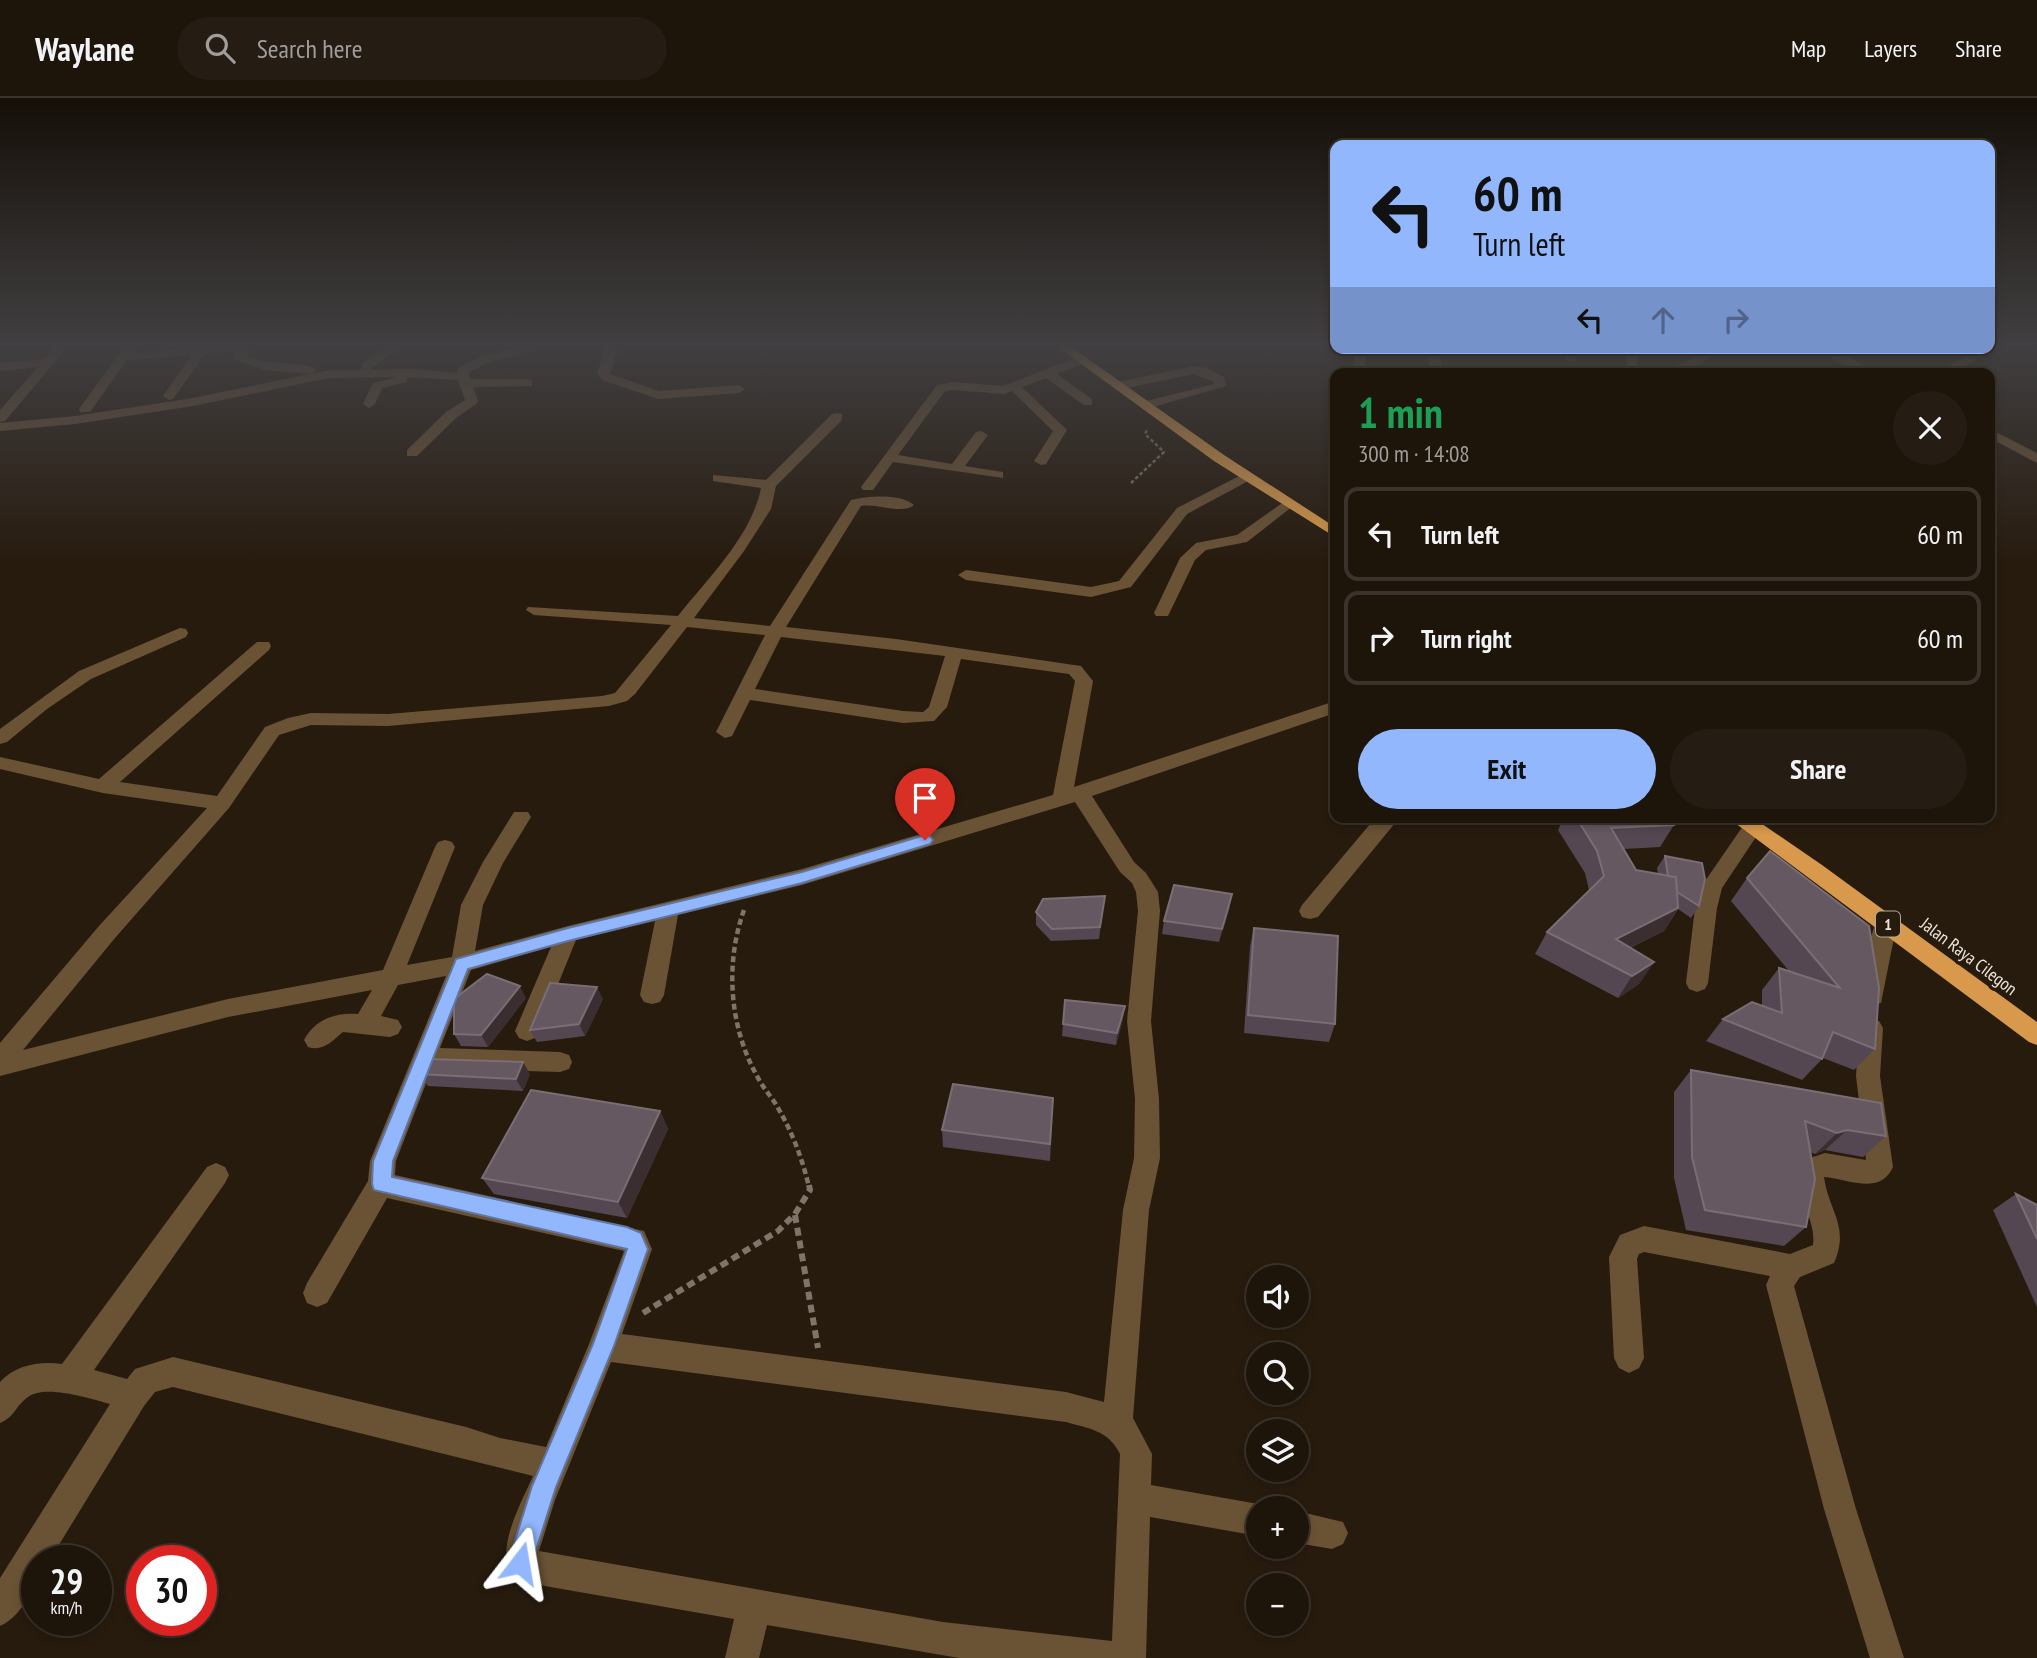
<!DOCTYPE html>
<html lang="en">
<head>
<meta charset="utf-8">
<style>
	:root { --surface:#1d140a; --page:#251d13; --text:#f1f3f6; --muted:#a09e9c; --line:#3b332b; --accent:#93b7fd }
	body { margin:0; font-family:"PT Sans Narrow",sans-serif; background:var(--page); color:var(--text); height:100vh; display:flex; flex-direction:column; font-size:26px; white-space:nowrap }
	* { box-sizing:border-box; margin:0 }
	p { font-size:23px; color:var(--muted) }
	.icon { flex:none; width:38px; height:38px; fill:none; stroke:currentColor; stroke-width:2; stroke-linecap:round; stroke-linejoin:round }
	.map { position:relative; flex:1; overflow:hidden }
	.drawer { position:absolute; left:1330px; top:270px; width:665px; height:455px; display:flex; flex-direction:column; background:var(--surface); border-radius:14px; box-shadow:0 4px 10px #0003,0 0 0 2px var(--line) }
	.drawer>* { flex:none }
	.guide { position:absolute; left:1330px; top:42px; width:665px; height:214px; border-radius:14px; box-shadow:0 4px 10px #0003,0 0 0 2px var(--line); background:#93b7fd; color:#111; overflow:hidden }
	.fabs { position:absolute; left:1246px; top:1167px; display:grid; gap:14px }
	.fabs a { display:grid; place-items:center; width:63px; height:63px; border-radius:50%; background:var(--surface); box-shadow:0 4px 10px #0003,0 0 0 2px var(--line); font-size:35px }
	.speed { position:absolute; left:21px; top:1447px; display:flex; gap:14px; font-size:35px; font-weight:700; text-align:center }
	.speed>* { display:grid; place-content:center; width:91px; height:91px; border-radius:50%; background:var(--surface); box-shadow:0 4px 10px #0003,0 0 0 2px var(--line); line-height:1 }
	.speed small { font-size:18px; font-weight:400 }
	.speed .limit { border:10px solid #d22; background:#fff; color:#111 }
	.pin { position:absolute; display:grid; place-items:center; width:60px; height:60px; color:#fff; margin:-72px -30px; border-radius:50% 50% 50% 0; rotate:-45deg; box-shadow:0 0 7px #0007 }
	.pin .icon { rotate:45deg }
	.me { position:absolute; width:77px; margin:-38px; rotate:14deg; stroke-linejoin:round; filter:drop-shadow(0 0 5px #0008) }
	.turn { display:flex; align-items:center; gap:24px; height:147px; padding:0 28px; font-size:32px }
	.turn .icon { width:91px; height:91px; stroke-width:2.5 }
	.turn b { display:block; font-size:49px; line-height:60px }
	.lanes { display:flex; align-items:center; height:66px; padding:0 28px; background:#0003; justify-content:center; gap:35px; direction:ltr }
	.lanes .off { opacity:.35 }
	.round { display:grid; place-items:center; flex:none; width:74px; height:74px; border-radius:37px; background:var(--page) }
	.summary { display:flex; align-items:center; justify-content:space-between; height:119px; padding:0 28px }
	h1 { font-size:42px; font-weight:700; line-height:52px; color:#1e9e55 }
	.primary-button { display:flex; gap:14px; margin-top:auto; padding:14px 28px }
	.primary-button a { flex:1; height:80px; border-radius:42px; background:var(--accent); color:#111; font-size:28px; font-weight:700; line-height:80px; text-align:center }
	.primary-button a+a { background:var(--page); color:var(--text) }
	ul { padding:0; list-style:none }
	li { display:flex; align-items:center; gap:21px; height:94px; margin:0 14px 10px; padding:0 14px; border:4px solid var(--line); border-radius:14px }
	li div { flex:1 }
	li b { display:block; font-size:26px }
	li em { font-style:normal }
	header { display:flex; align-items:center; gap:42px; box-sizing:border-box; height:98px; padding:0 35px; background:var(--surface); border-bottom:2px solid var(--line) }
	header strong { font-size:33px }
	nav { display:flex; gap:38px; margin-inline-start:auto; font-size:24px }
	.search { width:490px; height:63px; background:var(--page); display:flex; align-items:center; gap:18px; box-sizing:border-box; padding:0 24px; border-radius:38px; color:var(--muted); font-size:26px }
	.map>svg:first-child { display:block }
</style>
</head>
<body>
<header>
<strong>Waylane</strong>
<div class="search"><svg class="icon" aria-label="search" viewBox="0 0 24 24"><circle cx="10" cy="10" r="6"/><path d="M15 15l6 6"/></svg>Search here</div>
<nav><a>Map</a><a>Layers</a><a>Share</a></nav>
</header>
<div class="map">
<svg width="2037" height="1560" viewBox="0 0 2037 1560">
	<rect width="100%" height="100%" fill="#271b0e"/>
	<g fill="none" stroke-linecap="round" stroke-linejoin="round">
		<path stroke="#7e7469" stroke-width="2.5" stroke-dasharray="3.5 2.5" stroke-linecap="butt" d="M1131,385L1164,354L1145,336L1148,330"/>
		<path stroke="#7e7469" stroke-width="4.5" stroke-dasharray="6 3.5" stroke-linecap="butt" d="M744,812C725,865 729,928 757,978C762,988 769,996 775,1005C791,1031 802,1059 809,1089"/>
		<g stroke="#7e7469" stroke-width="6" stroke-dasharray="8 5" stroke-linecap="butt">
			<path d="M795,1117L818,1250"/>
			<path d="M643,1215L778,1133L795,1116L810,1092L809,1087"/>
		</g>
		<g fill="#6a5235" fill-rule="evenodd">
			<path d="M58,246H70L5,323L0,324V312L38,269L0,273V265L45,261Z"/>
			<path d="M126,246H136L132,255L252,246L246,258C267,268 304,262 317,272L311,276L265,272L235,262L233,259L236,253L205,256L173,301L169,302L163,298L192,257L127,262L90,314H80L79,311Z"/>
			<path d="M393,246H407L370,271H362V265Z"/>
			<path d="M534,246H556L488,265L469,274L470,281H528L532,282V288L473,289L478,303L476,306L456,320L417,358H407V352L446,314L465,302L458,282L408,279L407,284L382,290L375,306L369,310L363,306L373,285L397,279L329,280L193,308L75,326L0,333V325L75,318L193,300L329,272L415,271L457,275L459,269L480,259Z"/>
			<path d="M607,246H619L610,276L659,293L739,287L745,291L739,295L658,301L602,282L597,275Z"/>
			<path d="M1990,246H2003L1952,275H1936L1981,250H1990Z"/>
			<rect x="1354" y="250" width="12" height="25"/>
			<path d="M1428,250H1440L1442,275H1430Z"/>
			<path d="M1565,250H1577L1575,263H1567Z"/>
			<rect x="1626" y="250" width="12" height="25"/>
			<path d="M1705,250H1717C1703,269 1684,275 1661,275L1698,258Z"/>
			<path d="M1807,250H1909L1921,254L1915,258L1839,255L1881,275H1864L1831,260L1829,257L1832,254H1813Z"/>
			<path d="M1081,258L1085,259V265L1057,276L1092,301V307H1084L1046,280L1022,289L1067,332L1046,366L1041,367L1034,363L1053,333L1012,293L1004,296L953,292L945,293L898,357L952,366L976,334L981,333L988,337L965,368L1003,374V380L893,364L873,392H863L861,389L937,287L953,284L1003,288Z"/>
			<path d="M1194,268L1207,270L1224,279L1226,288L1146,311L1140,307L1142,304L1214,286V284L1194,276L1118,292L1112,288L1118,284Z"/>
			<path d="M837,315L842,316V322L776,388L771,411L744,453L694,520L770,528L851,402C868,398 900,395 914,407C902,417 877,405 861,408L786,529L896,541L1081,568L1093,583L1074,689L1335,603V615L1092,698L1134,764L1146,775L1158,794L1160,813L1151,923L1159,1001L1160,1060L1149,1112L1133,1320L1152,1356L1151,1387L1258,1406L1269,1410H1258V1438L1150,1419L1146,1560H959L767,1527L759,1560H725L734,1521L522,1484L510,1479C497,1446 520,1408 533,1378L173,1289L155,1294L144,1308L49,1463H37C37,1487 23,1518 0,1528V1480L110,1306C91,1301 45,1286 28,1299C15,1308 16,1318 0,1325V1284C15,1267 40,1263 62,1266L207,1069L216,1065L225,1069L229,1077L225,1085L94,1272L127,1281L135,1271L173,1259L466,1329L500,1340L546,1349L589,1246L624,1153L387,1100L327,1205L317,1209L307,1205L303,1195L307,1185L368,1083L370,1063L446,878L398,887L381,918L398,922L402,929L398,936L390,939L343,934C332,943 323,954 308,949L304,942C315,921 336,914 358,916L372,892L228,919L0,978V945L99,828L207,710L103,695L0,671V659L99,681L257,544H269L271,548L269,552L120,684L217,698L265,629L288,620L311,615L388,616L602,598L615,595L671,527L534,517L526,512L528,509L678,518C708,480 751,439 761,390L713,383V377L766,382L832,316ZM687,529L765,537L716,634L725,640L732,638L750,602L903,625L934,623L947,609L961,561L1069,576L1075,583L1053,697L802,771L568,828L475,853L483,807L503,765L531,719L528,714H514L483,764L461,807L452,859L407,867L455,749L452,744L445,742L438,744L435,749L383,872L228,901L23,952L115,840L229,710L279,637L311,627L388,628L609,608L627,603L635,596ZM781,539L945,558L929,609L923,614L903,613L755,591ZM1075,704L1120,774L1132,785L1136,794L1138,813L1127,923L1135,1001L1134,1060L1123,1112L1104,1304L1066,1294L622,1236L652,1151L644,1133L395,1077L396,1063L432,970L560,974L569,971L572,964L569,957L560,954L440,950L471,872L551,849L515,933L519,940L527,943L535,940L539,933L576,842L655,823L640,897L644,904L652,906L660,904L664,897L678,817L802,787ZM611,1264L1066,1324C1090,1331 1108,1332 1120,1356L1112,1543L943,1524L539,1453L555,1402Z"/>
			<path d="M1990,331L2037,355V365L1990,340Z"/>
			<path d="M1247,374L1254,378L1252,381L1187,416L1131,489L1091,499L966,482L958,477L966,472L1091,489L1119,483L1177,410Z"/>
			<path d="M1288,401L1293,402L1295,405L1293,408L1247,444L1206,452L1195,462L1168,518H1156L1154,515L1180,460L1196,445L1237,437Z"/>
			<path d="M180,530L186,531L188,535L186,539L91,581L47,611L7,644L0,646V631L79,573Z"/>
			<path d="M1376,719H1400L1318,819L1310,821L1302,819L1299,813L1302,807Z"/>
			<path d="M1752,723L1759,725L1762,730L1722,790L1717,810L1708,885L1705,891L1697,894L1689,891L1686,885L1695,810L1701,789L1745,725Z"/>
			<path d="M1886,817L1894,819L1897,825L1881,905L1873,907L1865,905C1855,886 1870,845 1875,825L1878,819Z"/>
			<path d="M1871,920L1879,923L1883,930L1880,978L1893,1069C1880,1098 1848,1081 1824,1079C1829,1114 1850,1128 1834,1165L1800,1179L1794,1188L1856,1411L1904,1560H1870L1824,1411L1766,1187L1770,1178L1644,1154L1639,1156L1637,1161L1644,1260L1639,1270L1629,1275L1619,1270L1614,1260L1609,1159L1620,1137L1644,1128L1790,1156L1813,1147C1817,1118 1788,1090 1801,1063L1825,1055L1866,1062L1856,978L1859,930L1863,923Z"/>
			<path d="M1297,1413L1343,1424L1348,1435L1343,1446L1332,1451L1297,1445Z"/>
		</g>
		<g fill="#d8994c" fill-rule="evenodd">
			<path d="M1054,246H1067L1224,357L1335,429V439L1214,363Z"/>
			<path d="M1727,719H1752L1822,767L2037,924V947L2029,944Z"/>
		</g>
	</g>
	<g fill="#544752">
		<path d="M1564,719H1672L1674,727L1660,749L1624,751L1636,772L1658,776L1657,770L1665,758L1699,808L1691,820L1678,811L1664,833L1630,850L1654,864L1639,886L1618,900L1535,856L1547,834L1589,792L1585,775L1558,732Z"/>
		<path d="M1770,753L1875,951L1854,972L1823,960L1802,982L1706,943L1723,921L1762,908V892L1779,870L1789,873L1731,803L1747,780Z"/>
		<path d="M1105,798L1099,841L1051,843L1036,827V814Z"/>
		<path d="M1230,809L1219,844L1162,836L1164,823Z"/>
		<path d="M1254,830L1335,926L1329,944L1244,935L1250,848Z"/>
		<path d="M526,900L488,949L461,948L454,936Z"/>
		<path d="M603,901L585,938L537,944L530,932Z"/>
		<path d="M1123,921L1116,947L1062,938L1063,926Z"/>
		<path d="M1691,972L1886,1038L1863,1059L1825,1052L1815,1056L1810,1054L1806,1129L1784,1148L1686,1132L1674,1080V994Z"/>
		<path d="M419,976H530L523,993L428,988Z"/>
		<path d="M1053,1000L1050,1063L943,1049L942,1032Z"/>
		<path d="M660,1013L668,1031L627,1120L494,1096L482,1080Z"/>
		<path d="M2016,1096L2037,1107V1209L1993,1112Z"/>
	</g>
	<g fill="#3b2e31">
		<path d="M1232,796L1230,809L1219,844L1222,831Z"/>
		<path d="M1678,810L1664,833L1602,863L1616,841Z"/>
		<path d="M1654,864L1639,886L1618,900L1632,878Z"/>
		<path d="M520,888L526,900L488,949L481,937Z"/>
		<path d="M597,889L603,901L585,938L579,926Z"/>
		<path d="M1125,908L1123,921L1116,947L1117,935Z"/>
		<path d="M523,964L530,976L523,993L516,981Z"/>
		<path d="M660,1013L668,1031L627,1120L618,1104Z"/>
		<path d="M1847,1032L1825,1052L1815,1056L1837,1035Z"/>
	</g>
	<g fill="#655861" stroke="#7a6e74" stroke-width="2">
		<path d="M1576,719H1672L1674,727L1611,730L1636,772L1676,779L1678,810L1616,841L1654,864L1632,878L1547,834L1604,778L1597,753Z"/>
		<path d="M1770,753L1869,828L1879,890L1875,951L1833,934L1822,961L1723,921L1752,904L1782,915L1779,870L1840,890L1747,780Z"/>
		<path d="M1665,758L1702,765L1705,781L1699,808L1677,794L1676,779L1668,778Z"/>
		<path d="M1174,787L1232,796L1222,831L1164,823Z"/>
		<path d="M1105,798L1100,829L1052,831L1036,814L1043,801Z"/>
		<path d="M1254,830L1338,838L1335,926L1248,917Z"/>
		<path d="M487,876L520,888L481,937L454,936V901Z"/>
		<path d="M550,885L597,889L579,926L530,932Z"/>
		<path d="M1065,902L1125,908L1117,935L1063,926Z"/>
		<path d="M426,961L523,964L516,981L419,976Z"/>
		<path d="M1691,972L1881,1005L1886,1038L1847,1032L1837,1035L1805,1023L1815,1081L1806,1129L1705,1112L1692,1059Z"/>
		<path d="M953,986L1053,1000L1050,1046L942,1032Z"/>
		<path d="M531,992L660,1013L618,1104L482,1080Z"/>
		<path d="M2016,1096L2037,1107V1141Z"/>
	</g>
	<linearGradient id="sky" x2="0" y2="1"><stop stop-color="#150f08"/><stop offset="0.53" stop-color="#413f41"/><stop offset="1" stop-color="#413f41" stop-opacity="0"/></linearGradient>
	<rect width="2037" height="465" fill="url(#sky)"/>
	<path fill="#93b7fd" stroke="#6077a4" stroke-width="2" d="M925,737L930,738L933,742L930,746L802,785L568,843L468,871L393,1063L392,1079L627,1129L641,1135L648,1151L614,1248L556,1389L529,1474L520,1477L511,1474L508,1465L532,1388L593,1246L627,1151L374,1092L372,1086L373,1063L456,861L568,830L802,774Z"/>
	<g text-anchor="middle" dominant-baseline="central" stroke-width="7" stroke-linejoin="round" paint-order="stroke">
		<rect fill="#271b0e" stroke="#b1a89e" stroke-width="2" x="1876" y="813.5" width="24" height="25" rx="5"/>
		<g font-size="16" font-weight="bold" fill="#ece4db">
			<text x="1888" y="826">1</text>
		</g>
		<g font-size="18" fill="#ece4db" stroke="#271b0e">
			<text transform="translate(1969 858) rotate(37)">Jalan Raya Cilegon</text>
		</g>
	</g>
</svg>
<div class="fabs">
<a><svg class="icon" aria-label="sound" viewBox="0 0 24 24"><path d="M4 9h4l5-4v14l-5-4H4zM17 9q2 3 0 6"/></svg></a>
<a><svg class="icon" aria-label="search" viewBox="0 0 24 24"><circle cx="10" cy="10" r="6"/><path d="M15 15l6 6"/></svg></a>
<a><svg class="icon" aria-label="layers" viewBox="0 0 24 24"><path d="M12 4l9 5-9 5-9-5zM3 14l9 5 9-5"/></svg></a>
<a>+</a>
<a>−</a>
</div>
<div class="speed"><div>29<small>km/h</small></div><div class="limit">30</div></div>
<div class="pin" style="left:925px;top:742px;background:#d93025"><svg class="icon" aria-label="arrive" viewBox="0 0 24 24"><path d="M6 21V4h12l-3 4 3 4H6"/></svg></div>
<svg class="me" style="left:520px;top:1465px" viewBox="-20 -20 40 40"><path d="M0-17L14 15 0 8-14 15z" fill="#93b7fd" stroke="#fff" stroke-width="4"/></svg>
<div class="guide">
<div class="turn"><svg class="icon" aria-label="left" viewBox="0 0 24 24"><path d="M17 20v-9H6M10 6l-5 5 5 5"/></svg><div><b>60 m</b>Turn left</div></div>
<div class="lanes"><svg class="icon" aria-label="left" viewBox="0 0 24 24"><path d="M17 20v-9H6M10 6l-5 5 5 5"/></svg><svg class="icon off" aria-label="ahead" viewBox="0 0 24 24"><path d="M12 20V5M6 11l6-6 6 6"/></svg><svg class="icon off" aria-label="right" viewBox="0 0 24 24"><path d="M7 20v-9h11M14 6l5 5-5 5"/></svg></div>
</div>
<section class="drawer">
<div class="summary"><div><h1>1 min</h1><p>300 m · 14:08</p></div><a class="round"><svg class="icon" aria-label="close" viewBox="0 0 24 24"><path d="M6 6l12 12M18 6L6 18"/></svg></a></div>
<ul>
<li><svg class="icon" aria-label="left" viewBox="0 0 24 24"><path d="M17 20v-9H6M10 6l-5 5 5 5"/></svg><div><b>Turn left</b></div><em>60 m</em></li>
<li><svg class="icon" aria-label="right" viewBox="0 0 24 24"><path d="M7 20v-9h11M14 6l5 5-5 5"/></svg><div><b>Turn right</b></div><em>60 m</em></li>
</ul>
<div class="primary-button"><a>Exit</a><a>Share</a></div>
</section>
</div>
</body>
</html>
